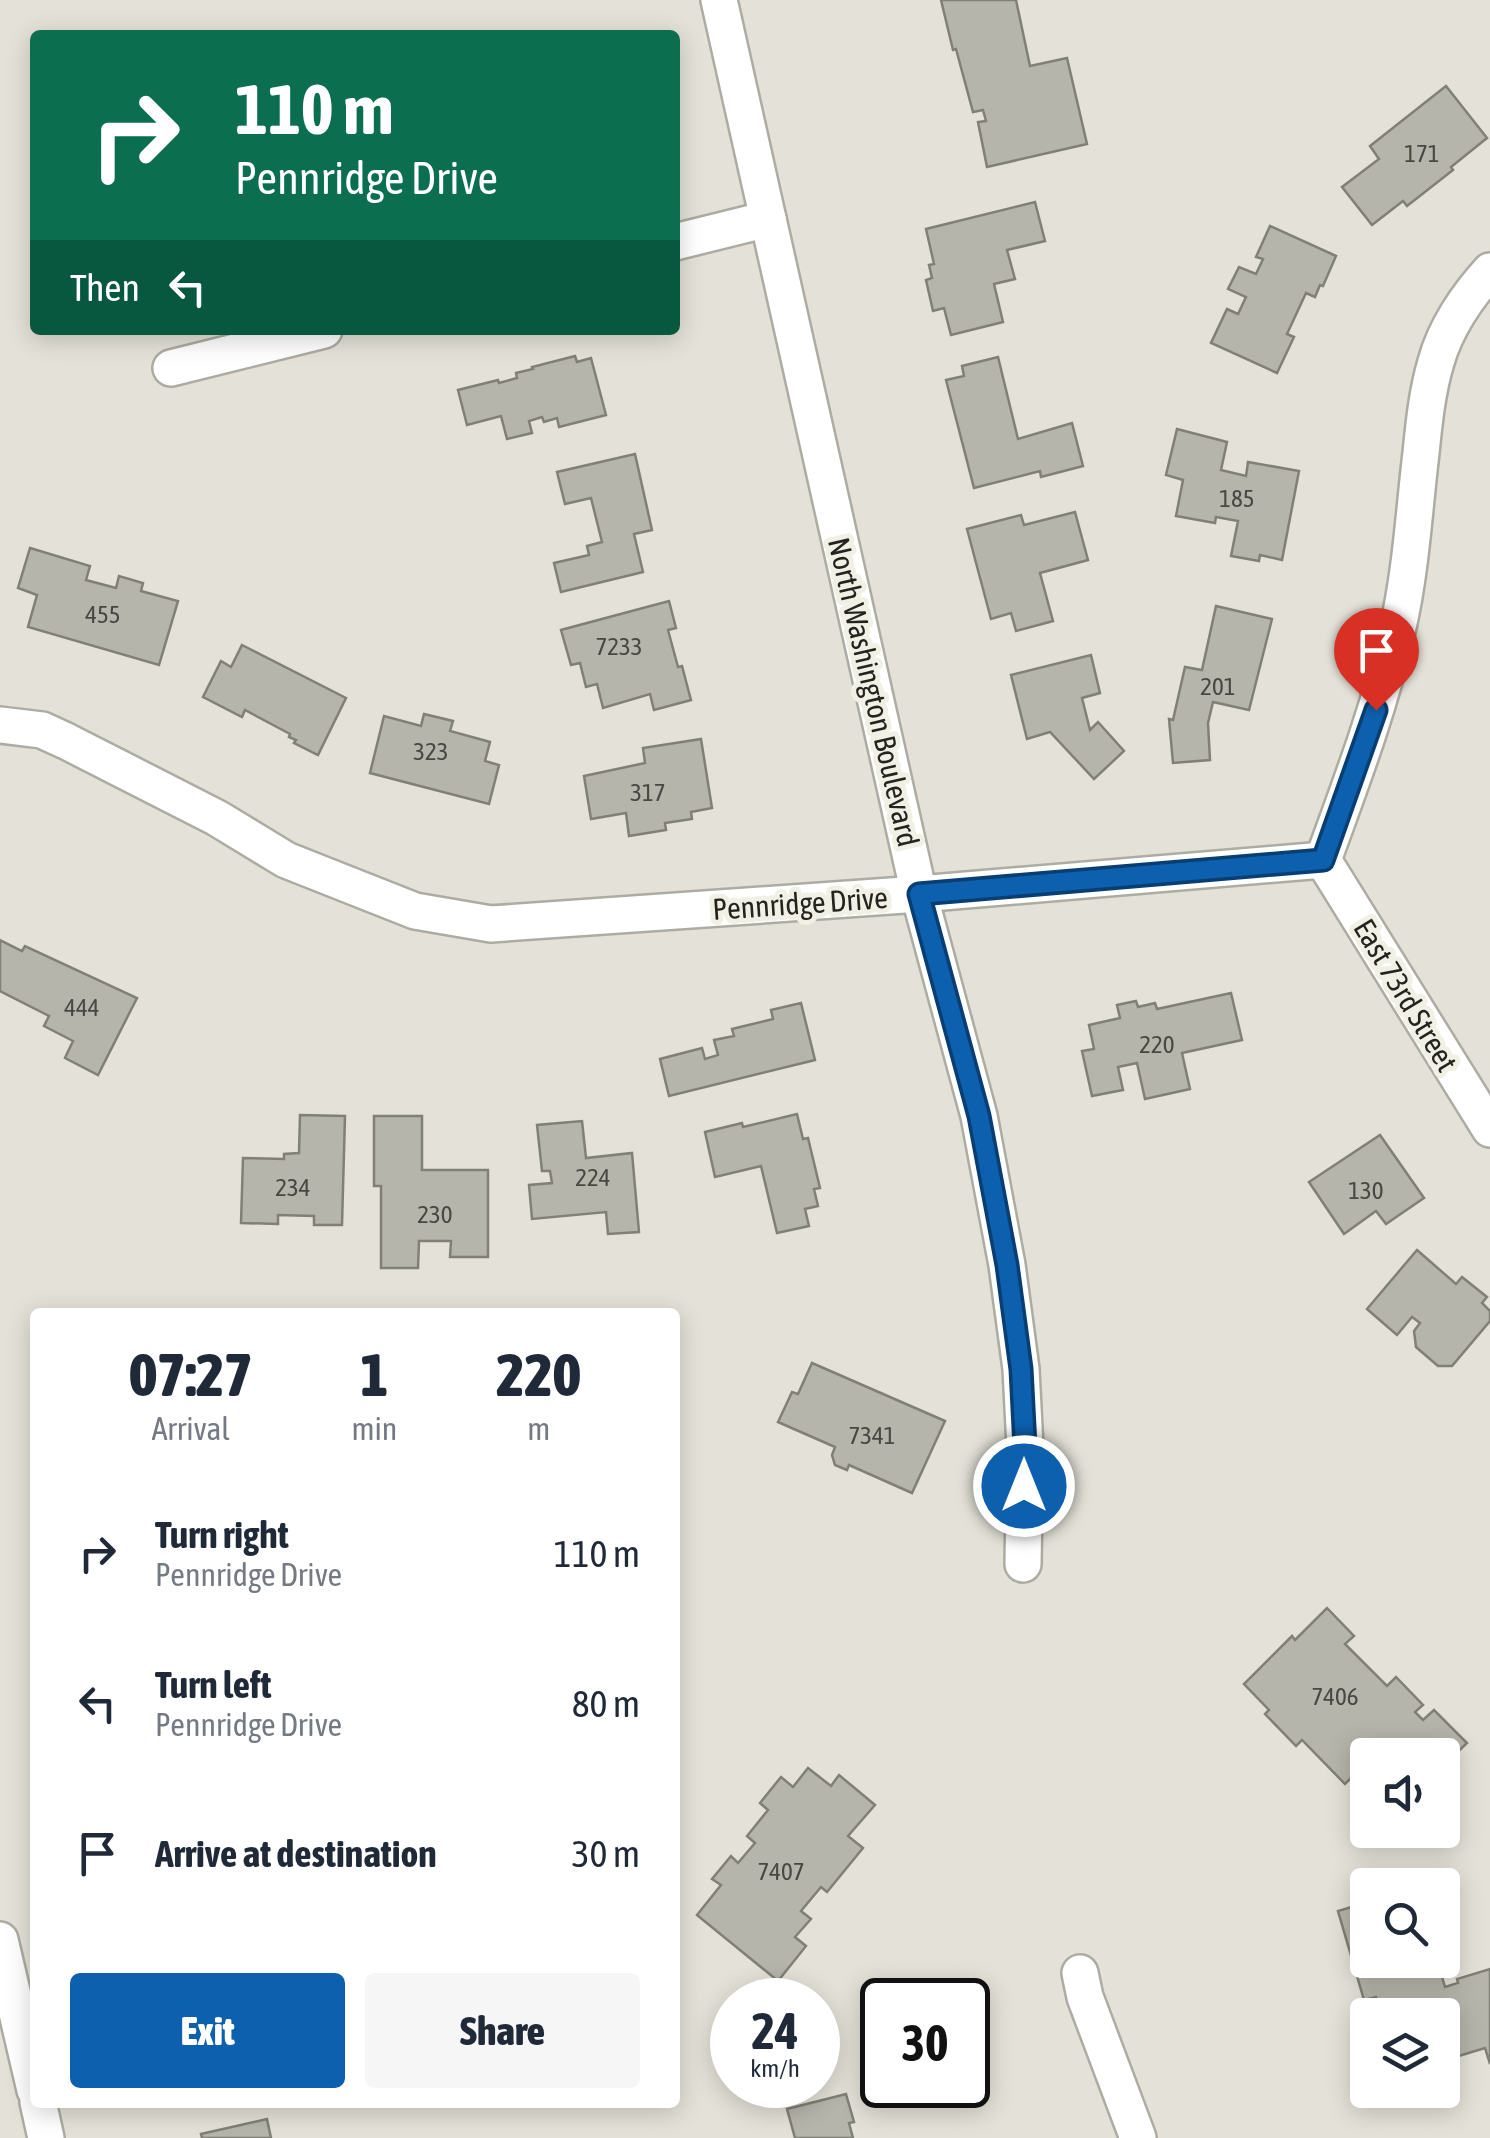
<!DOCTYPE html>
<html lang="en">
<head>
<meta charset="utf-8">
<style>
	:root { --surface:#fff; --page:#f6f6f7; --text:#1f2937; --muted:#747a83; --accent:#0d60ae }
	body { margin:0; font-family:"Asap Condensed",sans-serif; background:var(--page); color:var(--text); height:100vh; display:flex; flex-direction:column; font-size:38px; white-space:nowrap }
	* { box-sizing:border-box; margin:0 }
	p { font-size:32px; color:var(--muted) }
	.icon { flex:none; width:55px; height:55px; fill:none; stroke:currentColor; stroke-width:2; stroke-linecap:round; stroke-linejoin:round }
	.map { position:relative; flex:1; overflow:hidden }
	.side { position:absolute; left:30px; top:1308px; width:650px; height:800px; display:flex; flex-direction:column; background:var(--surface); border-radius:10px; box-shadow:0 5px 25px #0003 }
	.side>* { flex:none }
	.top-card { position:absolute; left:30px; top:30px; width:650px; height:305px; border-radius:10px; box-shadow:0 5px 25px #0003; background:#0b6e4f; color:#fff; overflow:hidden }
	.buttons { position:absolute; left:1350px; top:1738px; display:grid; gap:20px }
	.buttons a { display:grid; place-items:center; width:110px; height:110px; border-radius:10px; background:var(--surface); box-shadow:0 5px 25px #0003; font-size:50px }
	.speed { position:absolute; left:710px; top:1978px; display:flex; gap:20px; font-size:50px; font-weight:700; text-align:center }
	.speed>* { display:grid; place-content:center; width:130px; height:130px; border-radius:50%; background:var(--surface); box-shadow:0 5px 25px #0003; line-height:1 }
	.speed small { font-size:25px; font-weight:400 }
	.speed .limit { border:5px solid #111; border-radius:15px; background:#fff; color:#111 }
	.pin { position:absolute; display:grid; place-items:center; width:85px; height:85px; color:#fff; margin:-102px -42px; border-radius:50% 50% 50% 0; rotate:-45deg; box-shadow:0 0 10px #0007 }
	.pin .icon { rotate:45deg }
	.me { position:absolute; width:110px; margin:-55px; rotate:0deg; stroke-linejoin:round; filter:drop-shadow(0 0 8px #0008) }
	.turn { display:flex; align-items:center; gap:35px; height:210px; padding:0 40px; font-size:45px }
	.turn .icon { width:130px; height:130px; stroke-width:2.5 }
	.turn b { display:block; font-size:70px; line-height:85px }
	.then { display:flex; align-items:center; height:95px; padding:0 40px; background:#0003; gap:20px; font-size:38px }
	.eta { display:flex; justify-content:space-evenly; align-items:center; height:170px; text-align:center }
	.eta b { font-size:60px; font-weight:800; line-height:70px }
	.cta { display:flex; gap:20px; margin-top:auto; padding:20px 40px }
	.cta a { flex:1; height:115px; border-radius:10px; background:var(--accent); color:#fff; font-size:40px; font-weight:800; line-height:115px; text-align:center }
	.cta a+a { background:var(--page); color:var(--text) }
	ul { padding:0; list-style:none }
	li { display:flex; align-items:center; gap:30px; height:150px; padding:0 40px }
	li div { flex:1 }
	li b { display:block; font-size:38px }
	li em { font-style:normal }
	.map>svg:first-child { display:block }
</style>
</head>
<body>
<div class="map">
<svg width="1490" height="2138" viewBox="0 0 1490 2138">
	<rect width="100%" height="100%" fill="#e4e2d8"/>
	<g fill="#b6b5ab" stroke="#818076" stroke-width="2.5">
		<path d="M941,0H1016L1030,66L1067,58L1087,144L987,167L978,122L986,121L983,110L973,112L956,49L953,50Z"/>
		<path d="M1446,86L1487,138L1451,167L1453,170L1407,206L1403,201L1372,225L1342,187L1379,159L1370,146Z"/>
		<path d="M1035,202L1045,241L1007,250L1015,279L994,284L1003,322L951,335L944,308L933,311L926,280L932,278L929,265L934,264L926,229Z"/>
		<path d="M1270,226L1336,256L1323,286L1320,285L1315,297L1306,293L1287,334L1294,337L1277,373L1211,343L1227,309L1238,314L1246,297L1228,289L1239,267L1256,274L1263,259L1256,257Z"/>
		<path d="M575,356L577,362L591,358L606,415L559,427L557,418L544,422L542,417L529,421L532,433L507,439L501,416L467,425L458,390L498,380L499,383L517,378L516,373L533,369L532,367Z"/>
		<path d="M998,357L1018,439L1072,423L1083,466L1041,477L1040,471L974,488L946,380L964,376L962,366Z"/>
		<path d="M1177,429L1227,442L1221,470L1246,476L1248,462L1299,471L1282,560L1260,555L1259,561L1231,556L1238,521L1216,517L1215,523L1176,516L1183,480L1166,475Z"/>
		<path d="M635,454L652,530L634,534L643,572L561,592L554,563L589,555L587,546L602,542L591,498L565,504L557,472Z"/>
		<path d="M1075,512L1088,560L1040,573L1053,621L1016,631L1011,613L991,619L967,529L1021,515L1024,525Z"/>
		<path d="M30,548L90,566L86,580L116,588L119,576L143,583L141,591L178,601L159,665L28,627L37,595L18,588Z"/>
		<path d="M669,601L676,628L668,630L678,667L682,666L691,700L654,710L650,694L603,708L597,684L586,687L580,663L571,665L561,630Z"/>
		<path d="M1216,606L1272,619L1249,710L1213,702L1208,723L1210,760L1173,763L1169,719L1173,720L1185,667L1202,670Z"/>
		<path d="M242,645L346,698L318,755L294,743L296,740L289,737L290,734L245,710L242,717L203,697L221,661L231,667Z"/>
		<path d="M1091,655L1100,693L1082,698L1090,730L1098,722L1124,751L1094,779L1050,732L1027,739L1011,675Z"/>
		<path d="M424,714L453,721L450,731L490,742L485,761L499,765L489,804L370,773L384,716L421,726Z"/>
		<path d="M701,739L712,808L691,812L692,819L665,823L666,830L629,836L626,813L591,819L584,776L645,763L643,748Z"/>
		<path d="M0,940L22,951L25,946L137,998L98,1075L65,1058L73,1041L44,1026L49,1016L0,991Z"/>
		<path d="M1231,993L1242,1040L1182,1053L1190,1089L1145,1099L1137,1063L1118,1067L1123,1090L1092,1096L1082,1051L1094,1049L1089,1025L1120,1018L1117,1005L1136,1001L1138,1007L1155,1003L1157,1009Z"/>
		<path d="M801,1003L815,1060L669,1096L660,1059L702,1048L705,1059L718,1055L714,1040L734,1036L732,1029L773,1019L771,1010Z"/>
		<path d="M797,1114L803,1139L808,1138L820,1188L814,1189L818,1206L805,1209L809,1226L777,1233L761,1166L715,1177L705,1132L742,1123L743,1127Z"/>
		<path d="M300,1115L345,1116L342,1225H314V1216L278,1215V1224L241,1223L243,1158L284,1159V1154L299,1153Z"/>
		<path d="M374,1116H422V1170H488V1257H450L451,1241H419L418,1268H381V1186H374Z"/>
		<path d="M582,1121L586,1158L632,1153L639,1232L608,1234L606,1212L532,1219L529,1185L552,1183L550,1171H542L537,1125Z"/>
		<path d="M1380,1135L1424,1198L1386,1224L1376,1211L1344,1234L1309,1182Z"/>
		<path d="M1417,1250L1456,1284L1462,1277L1487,1297L1482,1303L1490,1311V1321L1452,1366H1438L1416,1347L1414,1331L1420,1323L1412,1317L1397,1335L1367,1309Z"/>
		<path d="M812,1363L945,1421L912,1493L849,1465L847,1470L835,1465L832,1455L835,1447L778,1422L792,1392L798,1394Z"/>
		<path d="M1327,1608L1354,1636L1345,1644L1387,1686L1396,1677L1423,1705L1415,1712L1423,1720L1434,1710L1467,1743L1442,1767V1755H1368V1761L1345,1784L1302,1740L1296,1746L1265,1714L1269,1710L1244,1684L1292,1636L1295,1640Z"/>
		<path d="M808,1768L831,1786L839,1775L875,1805L848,1836L863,1848L827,1892L821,1887L801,1911L811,1919L795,1937L806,1946L778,1981L697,1915L721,1885L712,1879L731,1856L738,1863L755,1843L747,1836L768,1810L760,1803L781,1777L793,1787Z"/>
		<path d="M1368,1902V1960H1437L1445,1987L1458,1983L1457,1979L1490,1969V2064L1485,2048L1442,2061V2015H1381L1376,1997L1364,2000L1338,1911Z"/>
		<path d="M846,2094L854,2122L849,2123L853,2138H795L787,2109Z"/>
		<path d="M267,2119L271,2138H202L201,2134Z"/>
	</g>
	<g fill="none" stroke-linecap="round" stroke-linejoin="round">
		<defs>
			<g id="street">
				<path d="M719,0L919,894L979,1116L1007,1265L1021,1369L1025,1447L1023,1564"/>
				<path d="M675,242L768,219"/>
				<path d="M171,368L324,330"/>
				<path d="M0,725L42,730L66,741L217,818L286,860L415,911L491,924L919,894L1323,860"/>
				<path d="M1323,860C1351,783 1380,707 1398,627C1411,570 1414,511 1421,453C1424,423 1427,392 1436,362C1445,329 1467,296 1490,271"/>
				<path d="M1323,860L1490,1129"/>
				<path d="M0,1940L35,2090"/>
				<path d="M1080,1973L1085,1997L1138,2138"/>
				<path d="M38,2102L46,2138"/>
			</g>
		</defs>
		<use href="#street" stroke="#adaca2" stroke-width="40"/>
		<use href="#street" stroke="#fff" stroke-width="35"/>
	</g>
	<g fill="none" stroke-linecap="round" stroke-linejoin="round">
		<defs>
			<path id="route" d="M1024,1486L1025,1447L1021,1369L1007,1265L979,1116L919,894L1323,860L1376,710"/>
		</defs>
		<use href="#route" stroke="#083e71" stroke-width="25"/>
		<use href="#route" stroke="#0d60ae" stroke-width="18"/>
	</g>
	<g text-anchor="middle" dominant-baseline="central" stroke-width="10" stroke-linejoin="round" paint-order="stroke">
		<g font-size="25" fill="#484842">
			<text x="1422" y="153">171</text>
			<text x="1237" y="498">185</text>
			<text x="103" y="614">455</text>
			<text x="619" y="646">7233</text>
			<text x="1218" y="686">201</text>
			<text x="431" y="751">323</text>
			<text x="648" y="792">317</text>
			<text x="82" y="1007">444</text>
			<text x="1157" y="1044">220</text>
			<text x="593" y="1177">224</text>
			<text x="293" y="1187">234</text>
			<text x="1366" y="1190">130</text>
			<text x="435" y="1214">230</text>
			<text x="872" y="1435">7341</text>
			<text x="1335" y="1696">7406</text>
			<text x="781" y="1871">7407</text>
		</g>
		<g font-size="30" fill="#23231f" stroke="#f1f0e5">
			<text transform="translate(874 692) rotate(77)">North Washington Boulevard</text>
			<text transform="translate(800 903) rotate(-4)">Pennridge Drive</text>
			<text transform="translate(1406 995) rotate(59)">East 73rd Street</text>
		</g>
	</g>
</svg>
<div class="buttons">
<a><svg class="icon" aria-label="sound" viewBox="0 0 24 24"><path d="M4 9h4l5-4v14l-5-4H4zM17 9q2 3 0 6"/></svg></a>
<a><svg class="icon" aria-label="search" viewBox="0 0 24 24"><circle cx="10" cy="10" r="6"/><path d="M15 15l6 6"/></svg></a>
<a><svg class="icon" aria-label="layers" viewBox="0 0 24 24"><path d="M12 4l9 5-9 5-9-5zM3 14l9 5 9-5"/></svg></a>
</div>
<div class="speed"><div>24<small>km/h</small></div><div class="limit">30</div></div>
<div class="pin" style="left:1376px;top:710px;background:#d93025"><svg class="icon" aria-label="arrive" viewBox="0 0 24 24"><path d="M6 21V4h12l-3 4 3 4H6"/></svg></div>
<svg class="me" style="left:1024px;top:1486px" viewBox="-20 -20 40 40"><circle r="17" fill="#0d60ae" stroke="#fff" stroke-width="3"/><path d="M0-11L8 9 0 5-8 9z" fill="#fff"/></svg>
<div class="top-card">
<div class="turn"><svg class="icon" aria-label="right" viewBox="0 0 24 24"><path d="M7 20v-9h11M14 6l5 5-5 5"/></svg><div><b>110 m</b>Pennridge Drive</div></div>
<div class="then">Then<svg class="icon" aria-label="left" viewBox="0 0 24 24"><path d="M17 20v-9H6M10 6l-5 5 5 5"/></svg></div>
</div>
<section class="side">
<div class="eta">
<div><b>07:27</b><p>Arrival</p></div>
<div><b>1</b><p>min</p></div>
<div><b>220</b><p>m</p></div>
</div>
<ul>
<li><svg class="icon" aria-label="right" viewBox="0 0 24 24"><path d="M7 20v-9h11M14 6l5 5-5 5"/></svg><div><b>Turn right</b><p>Pennridge Drive</p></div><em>110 m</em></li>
<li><svg class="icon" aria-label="left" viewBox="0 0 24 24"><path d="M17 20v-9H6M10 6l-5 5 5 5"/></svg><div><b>Turn left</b><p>Pennridge Drive</p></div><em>80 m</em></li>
<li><svg class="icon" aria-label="arrive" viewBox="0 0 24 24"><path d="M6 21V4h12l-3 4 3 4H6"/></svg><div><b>Arrive at destination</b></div><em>30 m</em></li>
</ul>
<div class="cta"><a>Exit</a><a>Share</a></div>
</section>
</div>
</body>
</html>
